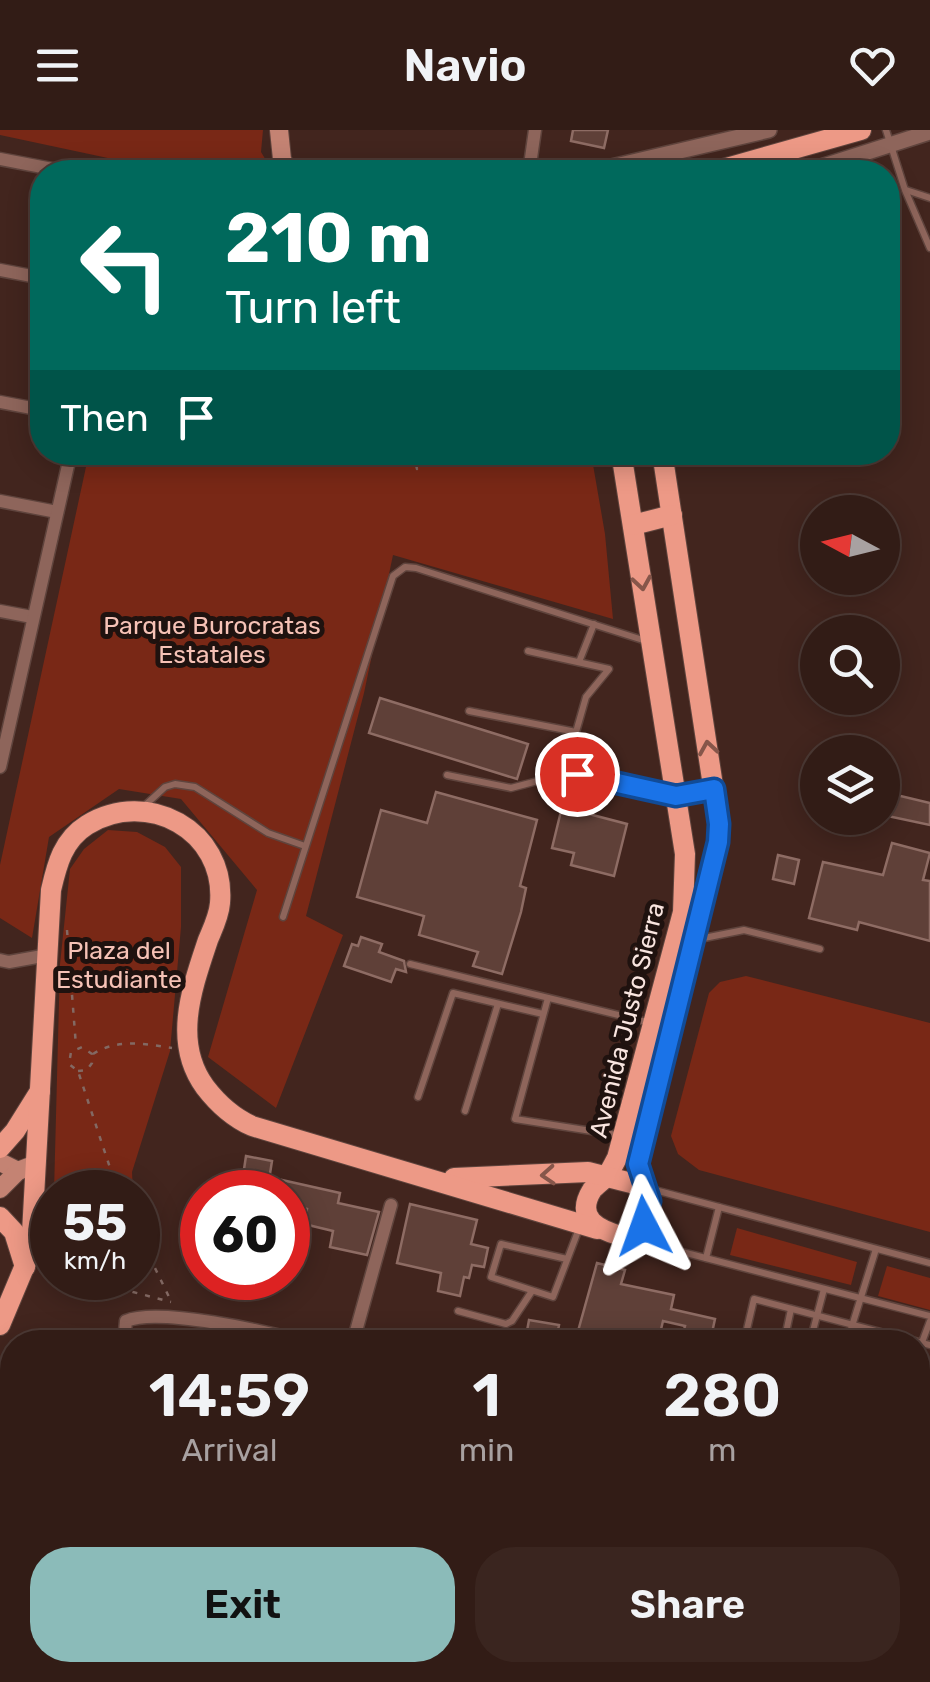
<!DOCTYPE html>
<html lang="en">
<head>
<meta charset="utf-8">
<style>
	:root { --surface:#321c16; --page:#3a251f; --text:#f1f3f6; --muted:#a8a1a1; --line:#4d3a35; --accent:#8bbbb9 }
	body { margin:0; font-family:Rubik,sans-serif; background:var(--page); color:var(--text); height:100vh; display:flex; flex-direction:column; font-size:38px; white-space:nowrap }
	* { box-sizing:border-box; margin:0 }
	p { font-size:32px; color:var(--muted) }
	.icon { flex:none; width:55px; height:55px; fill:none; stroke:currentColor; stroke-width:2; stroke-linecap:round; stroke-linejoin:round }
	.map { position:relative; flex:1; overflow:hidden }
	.side { position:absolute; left:0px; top:1200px; width:930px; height:352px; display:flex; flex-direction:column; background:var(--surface); border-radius:40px 40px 0 0; box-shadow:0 5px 25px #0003,0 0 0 2px var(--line) }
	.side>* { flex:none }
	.hud { position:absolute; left:30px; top:30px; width:870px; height:305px; border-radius:40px; box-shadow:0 5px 25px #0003,0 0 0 2px var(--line); background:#00695c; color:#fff; overflow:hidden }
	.needle { width:65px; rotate:277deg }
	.fabs { position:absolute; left:800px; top:365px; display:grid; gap:20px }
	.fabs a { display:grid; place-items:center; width:100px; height:100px; border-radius:50%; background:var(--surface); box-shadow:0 5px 25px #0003,0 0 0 2px var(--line); font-size:50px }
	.speed { position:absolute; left:30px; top:1040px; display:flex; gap:20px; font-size:50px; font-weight:700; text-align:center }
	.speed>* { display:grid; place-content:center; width:130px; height:130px; border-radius:50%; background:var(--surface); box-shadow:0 5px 25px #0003,0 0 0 2px var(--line); line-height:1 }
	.speed small { font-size:25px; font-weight:400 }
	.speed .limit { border:15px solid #d22; background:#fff; color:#111 }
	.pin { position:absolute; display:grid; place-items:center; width:85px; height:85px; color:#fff; margin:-42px; border:5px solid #fff; border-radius:50%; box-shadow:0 2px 10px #0007 }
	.me { position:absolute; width:110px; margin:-55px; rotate:356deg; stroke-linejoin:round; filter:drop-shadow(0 0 8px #0008) }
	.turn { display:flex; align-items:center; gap:35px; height:210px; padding:0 30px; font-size:45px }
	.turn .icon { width:130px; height:130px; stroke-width:2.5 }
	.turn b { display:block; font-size:70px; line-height:85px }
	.then { display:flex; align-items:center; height:95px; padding:0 30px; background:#0003; gap:20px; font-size:38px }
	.eta { display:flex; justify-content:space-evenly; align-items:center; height:170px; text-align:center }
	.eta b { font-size:60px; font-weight:600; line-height:70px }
	.cta { display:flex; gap:20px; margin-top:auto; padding:20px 30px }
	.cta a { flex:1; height:115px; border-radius:40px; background:var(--accent); color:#111; font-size:40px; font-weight:600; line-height:115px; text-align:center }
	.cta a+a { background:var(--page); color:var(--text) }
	header { display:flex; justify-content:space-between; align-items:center; height:130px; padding:0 30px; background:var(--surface); font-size:45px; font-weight:600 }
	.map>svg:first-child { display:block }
</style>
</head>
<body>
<header><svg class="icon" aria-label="menu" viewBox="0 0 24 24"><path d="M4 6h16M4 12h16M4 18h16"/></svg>Navio<svg class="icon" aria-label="heart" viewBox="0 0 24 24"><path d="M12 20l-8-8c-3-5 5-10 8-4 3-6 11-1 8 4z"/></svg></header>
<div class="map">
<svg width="930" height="1552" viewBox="0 0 930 1552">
	<rect width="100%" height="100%" fill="#42251e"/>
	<g fill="#792816">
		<path d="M0,0H263L261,22L273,42H149L150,37L0,5Z"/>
		<path d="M89,323H591L605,404L613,489L393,425L364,563L306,786L343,805L276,978L208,927L257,760L181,669L119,659L49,707L32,808L0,788V735Z"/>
		<path d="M108,700L137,702L165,717L181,737V797L170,921L132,1042L133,1062H54L60,834L70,739L84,719Z"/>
		<path d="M746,846L930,893V1102L699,1040L678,1024L671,1006L709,863L720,852Z"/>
		<path d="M737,1098L857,1132L851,1155L730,1125Z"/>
		<path d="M887,1136L930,1148V1180L878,1166Z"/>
	</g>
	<path fill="#05141a" stroke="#4e5355" stroke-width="2.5" d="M0,1393L12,1414V1540H48L51,1552H0Z"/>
	<g fill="#5f4038" stroke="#8e6c64" stroke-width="2.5">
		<path d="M573,0H608L604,18L571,11Z"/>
		<path d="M380,568L528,614L517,649L369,603Z"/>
		<path d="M436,662L537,690L520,756L526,758L521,782L502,844L473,836L478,822L419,805L424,786L357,767L381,680L427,693Z"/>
		<path d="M888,663L930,673V695L883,685Z"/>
		<path d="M562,677L627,694L614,746L571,735L574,723L552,718Z"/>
		<path d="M892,713L930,723L923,750L930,751V811L859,792L857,800L809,788L823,732L883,745Z"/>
		<path d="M778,725L799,730L794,754L773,749Z"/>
		<path d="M361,807L382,814L379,822L404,831L406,842L396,839L391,852L344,836L352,814L358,816Z"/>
		<path d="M246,1026L272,1031L269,1050L243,1046Z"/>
		<path d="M282,1050L340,1063L338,1073L379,1082L367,1125L330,1117L333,1101L304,1094L307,1079L288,1074V1062H280Z"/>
		<path d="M410,1074L477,1090L471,1114L488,1118L484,1137L472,1135L469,1148L464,1147L460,1166L438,1161L441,1143L397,1133Z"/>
		<path d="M597,1133L625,1140L621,1154L674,1165L671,1179L715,1189L710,1212H681L685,1196L663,1191L658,1212H575Z"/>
		<path d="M529,1190L559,1195L556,1212H525Z"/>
	</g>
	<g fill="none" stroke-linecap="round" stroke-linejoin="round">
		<defs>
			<g id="service">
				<path d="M886,0L905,60L930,118"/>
				<path d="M906,60L930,68"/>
				<path d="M579,532L594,494"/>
				<path d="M469,581L576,602L586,567L609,539L528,521"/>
				<path d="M447,645L511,658L568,643L676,667L708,660"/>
				<path d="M141,679L165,657L175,654L195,657L268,703L305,716"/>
				<path d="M283,787L393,446L405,437L416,438L646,511"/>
				<path d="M699,809L744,800L820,819"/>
				<path d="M410,834L651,893"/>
				<path d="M548,868L515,989L617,1005"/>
				<path d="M418,967L453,863L543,884"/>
				<path d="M465,981L498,874"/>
				<path d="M651,1059L930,1133"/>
				<path d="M632,1109L930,1186"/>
				<path d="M706,1128L719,1077"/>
				<path d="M567,1129L501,1114L491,1147L553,1167L580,1096"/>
				<path d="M458,1181L506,1194L512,1191L532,1161"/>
				<path d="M744,1212L754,1169L930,1215"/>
				<path d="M784,1212L791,1179"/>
				<path d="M810,1212L824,1159"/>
				<path d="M847,1212L876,1119"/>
				<path d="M918,1223L930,1191"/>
				<path d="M925,1312L930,1295"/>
				<path d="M918,1340L930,1351"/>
				<path d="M918,1359L921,1342"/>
				<path d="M930,1457C927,1482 913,1527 930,1549"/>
			</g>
			<g id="minor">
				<path d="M0,29L68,42"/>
				<path d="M529,42L535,0"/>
				<path d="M0,140L42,148"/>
				<path d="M0,272L42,280"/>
				<path d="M0,371L57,382"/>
				<path d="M0,481L32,487"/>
				<path d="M0,637L71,322"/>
				<path d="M0,830L9,832L48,825"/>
				<path d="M124,1212L126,1191C159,1177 268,1202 304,1212"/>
				<path d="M353,1212L391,1075"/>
				<path d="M0,1250L12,1258"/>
				<path d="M416,1540L431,1552"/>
				<path d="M184,1552L186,1540"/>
				<path d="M273,1552L274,1540"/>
				<path d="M369,1552L370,1540"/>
			</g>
			<g id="tertiary">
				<path d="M590,42L769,0"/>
				<path d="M805,42L930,2"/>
			</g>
			<g id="secondary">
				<path d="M279,0L282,29L288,42"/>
				<path d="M0,1032L18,1041"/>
				<path d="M0,1059L18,1041L36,1034"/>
				<path d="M0,1290L12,1272"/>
				<path d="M0,1329L12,1344"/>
				<path d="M101,1540L103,1552"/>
			</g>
			<g id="primary">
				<path d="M712,42L861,0"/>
				<path d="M621,322L685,724L683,782L617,1028C613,1035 610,1043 604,1049C602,1051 593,1058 592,1060C574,1089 600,1100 621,1106L645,1096C655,1073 643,1057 638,1035L718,712L719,695L662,322"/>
				<path d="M633,395L672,385"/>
				<path d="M0,1018L15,1001L40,961"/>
				<path d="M454,1048L588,1042L643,1056"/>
				<path d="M0,1087L14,1102L25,1137"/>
				<path d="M0,1195L31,1121L51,760C57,734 63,710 87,695C147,658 226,700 220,773C219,786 213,798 208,810C192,858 172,912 205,957C218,974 232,987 252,996L597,1099"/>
			</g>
		</defs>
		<use href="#service" stroke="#5f443d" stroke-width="9"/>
		<use href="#minor" stroke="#5f443d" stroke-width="15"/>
		<use href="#tertiary" stroke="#5f443d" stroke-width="18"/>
		<use href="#secondary" stroke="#5f443d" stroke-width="20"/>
		<use href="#primary" stroke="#5f443d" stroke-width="22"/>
		<g stroke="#836963" stroke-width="2.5" stroke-dasharray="5 8" stroke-linecap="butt">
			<path d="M413,322L417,339L422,333V322"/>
			<path d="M67,800L76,916"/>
			<path d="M93,924C118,908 145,914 172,918"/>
			<path d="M78,941L87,940L92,933V924L82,917L71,922L69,934L78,941L118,1062"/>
			<path d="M138,1103L170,1169"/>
			<path d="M96,1148L133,1162L171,1172"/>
		</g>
		<use href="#service" stroke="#8e655b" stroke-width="6"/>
		<use href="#minor" stroke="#8e655b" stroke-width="12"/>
		<use href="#tertiary" stroke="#8e655b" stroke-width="15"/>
		<use href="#secondary" stroke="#c48373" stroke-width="18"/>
		<use href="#primary" stroke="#ed9986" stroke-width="20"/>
	</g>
	<defs><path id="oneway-chevron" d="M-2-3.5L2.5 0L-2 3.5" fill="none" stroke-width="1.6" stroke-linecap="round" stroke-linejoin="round" transform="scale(2.5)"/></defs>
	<g stroke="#86564a">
		<use href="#oneway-chevron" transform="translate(642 453) rotate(81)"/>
		<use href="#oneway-chevron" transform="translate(708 618) rotate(-99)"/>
		<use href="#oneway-chevron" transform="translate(548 1045) rotate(176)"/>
	</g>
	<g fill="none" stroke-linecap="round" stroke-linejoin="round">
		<defs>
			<path id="route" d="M577,644L676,666L714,659L719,694L718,712L638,1034L650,1071L644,1096"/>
		</defs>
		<use href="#route" stroke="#114b97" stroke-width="25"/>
		<use href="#route" stroke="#1a73e8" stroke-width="18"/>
	</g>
	<g text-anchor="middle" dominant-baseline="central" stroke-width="10" stroke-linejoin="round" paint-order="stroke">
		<g font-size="25" fill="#f6c2b6" stroke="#1f120f">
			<text x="212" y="495">Parque Burocratas<tspan x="212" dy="29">Estatales</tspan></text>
			<text x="119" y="820">Plaza del<tspan x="119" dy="29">Estudiante</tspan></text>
		</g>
		<g font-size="25" fill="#f9e5e0" stroke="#1f120f">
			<text transform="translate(627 890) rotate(-76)">Avenida Justo Sierra</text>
		</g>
	</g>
</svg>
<div class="fabs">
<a><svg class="needle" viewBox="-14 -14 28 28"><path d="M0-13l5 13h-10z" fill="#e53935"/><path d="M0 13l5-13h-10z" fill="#a8a1a1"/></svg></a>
<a><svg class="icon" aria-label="search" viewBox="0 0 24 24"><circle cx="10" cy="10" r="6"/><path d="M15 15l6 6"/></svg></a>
<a><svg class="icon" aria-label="layers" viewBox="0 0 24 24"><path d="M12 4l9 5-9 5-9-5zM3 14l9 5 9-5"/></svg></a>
</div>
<div class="speed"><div>55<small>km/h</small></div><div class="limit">60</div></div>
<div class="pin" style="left:577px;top:644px;background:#d93025"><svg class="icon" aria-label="arrive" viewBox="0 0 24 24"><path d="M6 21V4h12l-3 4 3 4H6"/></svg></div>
<svg class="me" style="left:644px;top:1096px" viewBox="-20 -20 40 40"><path d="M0-17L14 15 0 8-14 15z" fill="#1a73e8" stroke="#fff" stroke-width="4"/></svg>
<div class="hud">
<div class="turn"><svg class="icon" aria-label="left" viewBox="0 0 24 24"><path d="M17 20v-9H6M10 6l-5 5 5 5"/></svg><div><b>210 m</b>Turn left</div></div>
<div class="then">Then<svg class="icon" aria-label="arrive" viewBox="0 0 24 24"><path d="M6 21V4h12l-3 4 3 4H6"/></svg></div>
</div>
<section class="side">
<div class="eta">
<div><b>14:59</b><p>Arrival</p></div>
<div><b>1</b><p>min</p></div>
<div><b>280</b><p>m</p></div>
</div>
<div class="cta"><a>Exit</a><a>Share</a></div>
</section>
</div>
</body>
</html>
